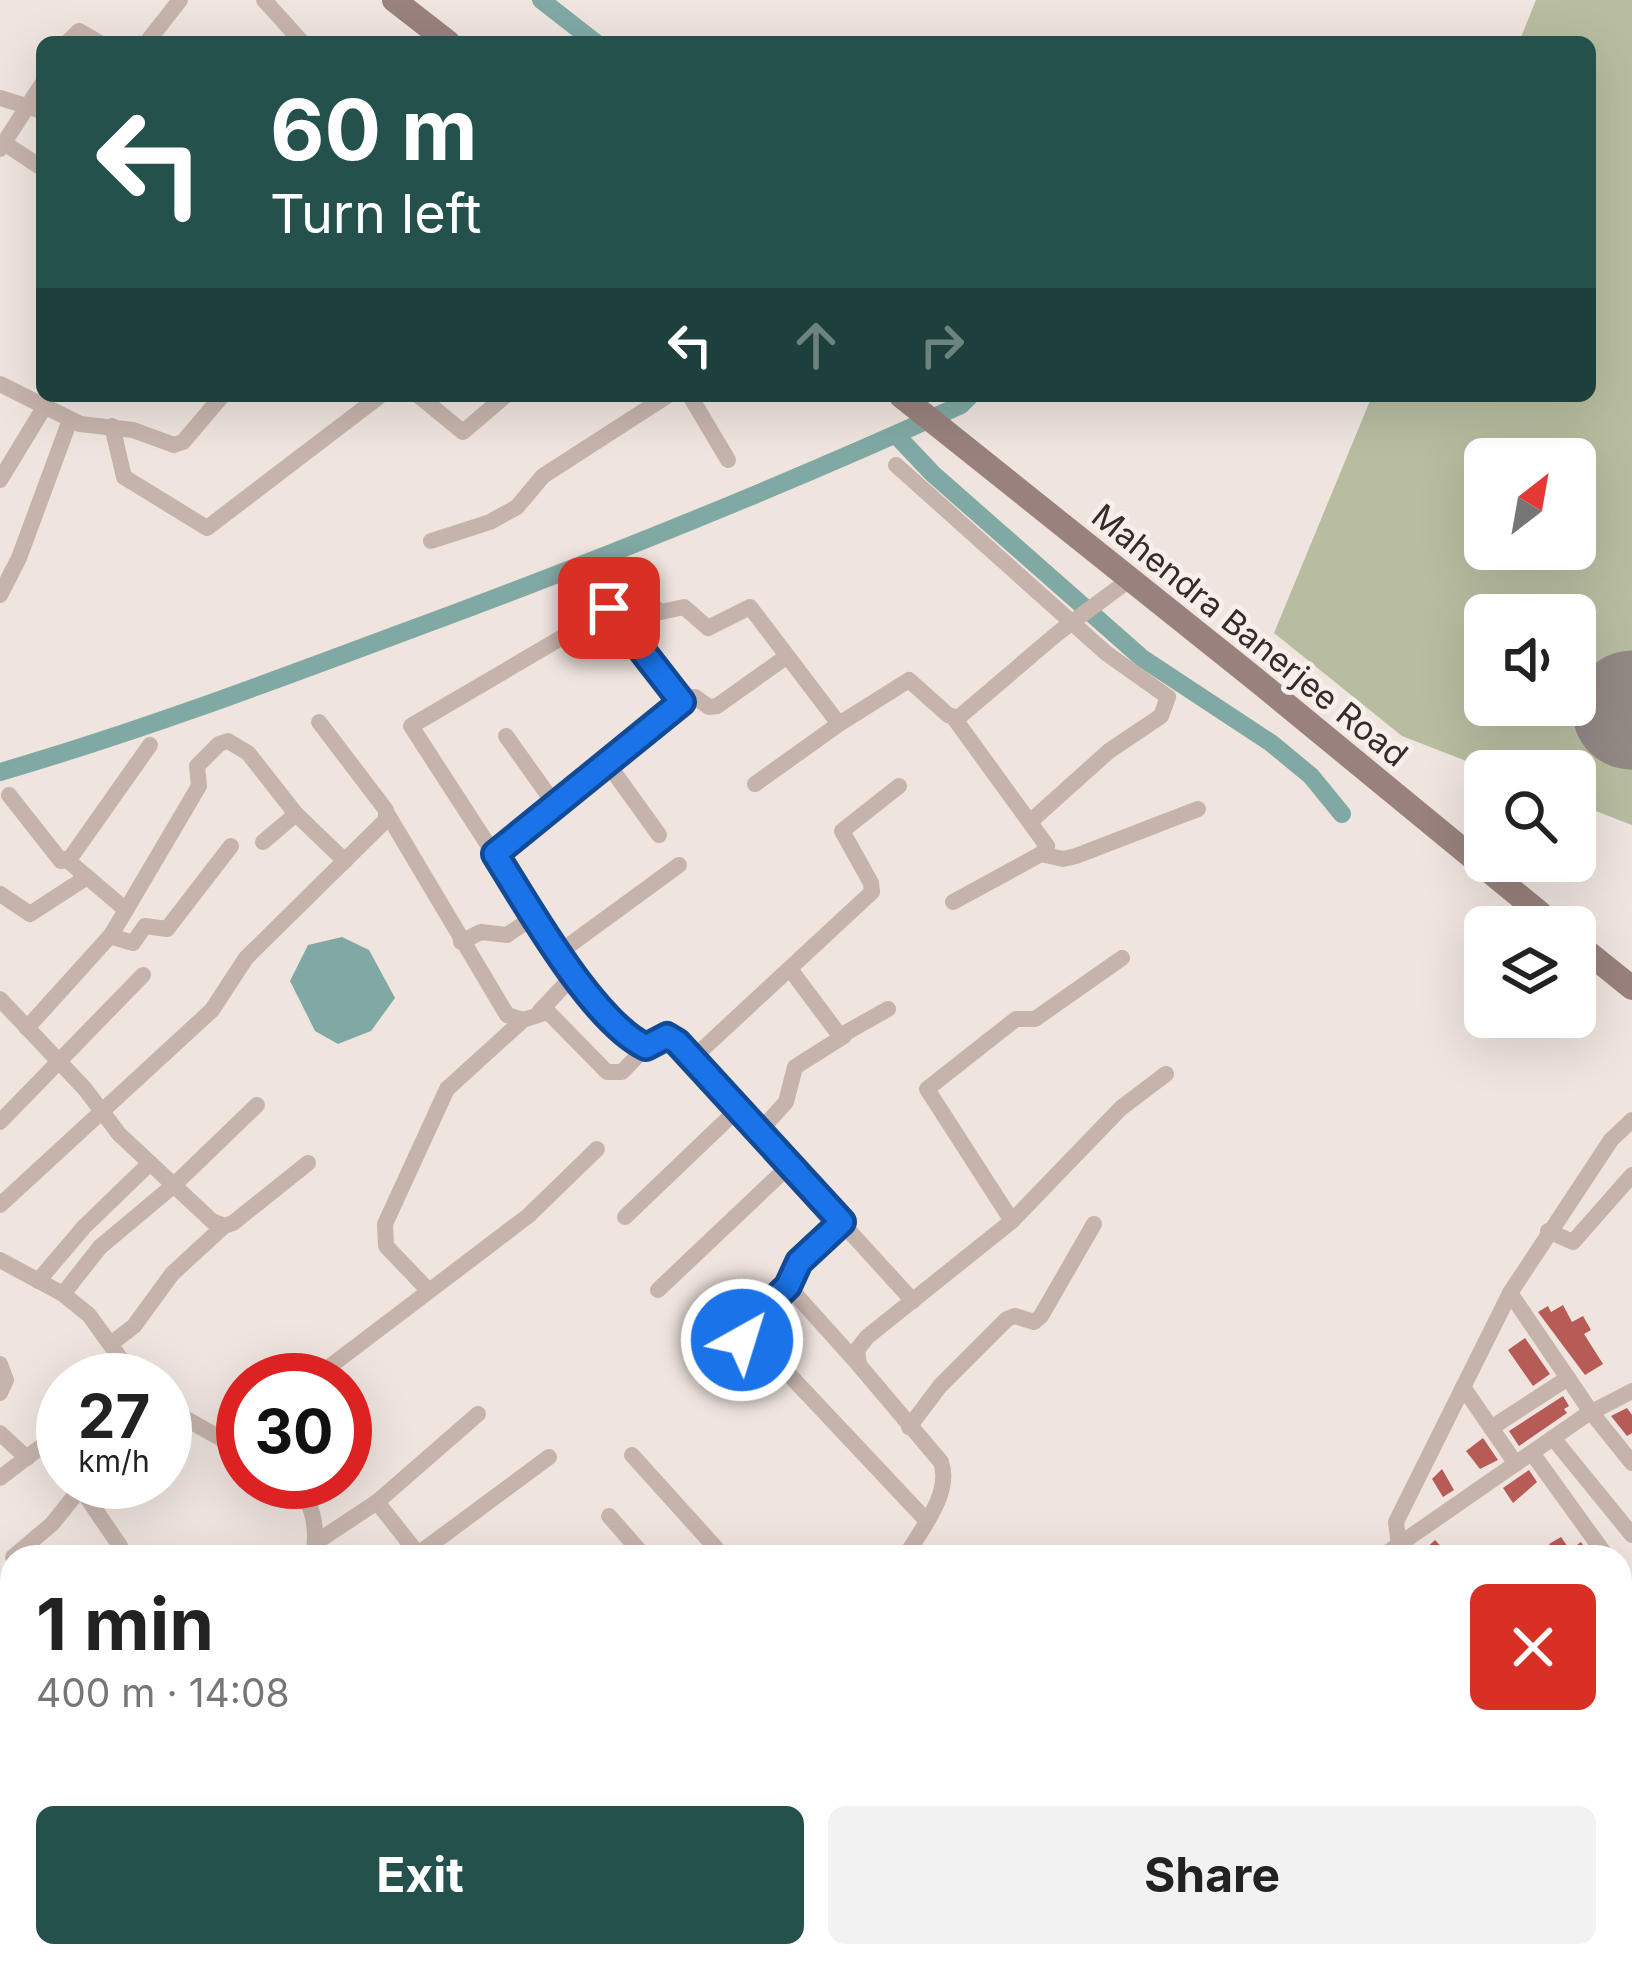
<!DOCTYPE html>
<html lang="en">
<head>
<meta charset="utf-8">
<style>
	:root { --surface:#fff; --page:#f2f2f2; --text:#222; --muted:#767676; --accent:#25514c }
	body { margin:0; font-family:Inter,sans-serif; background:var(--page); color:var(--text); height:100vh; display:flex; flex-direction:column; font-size:45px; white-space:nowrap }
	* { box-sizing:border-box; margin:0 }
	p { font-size:39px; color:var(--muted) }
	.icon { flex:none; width:66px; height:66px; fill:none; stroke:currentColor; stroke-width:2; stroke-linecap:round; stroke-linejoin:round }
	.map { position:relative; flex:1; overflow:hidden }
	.panel { position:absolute; left:0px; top:1545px; width:1632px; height:423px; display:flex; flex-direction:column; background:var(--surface); border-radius:36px 36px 0 0; box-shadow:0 12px 48px #0002 }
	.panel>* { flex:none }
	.banner { position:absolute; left:36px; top:36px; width:1560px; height:366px; border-radius:18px; box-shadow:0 12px 48px #0002; background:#25514c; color:#fff; overflow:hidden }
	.needle { width:78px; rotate:31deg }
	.controls { position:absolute; left:1464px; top:438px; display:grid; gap:24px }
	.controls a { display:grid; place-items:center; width:132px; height:132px; border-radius:18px; background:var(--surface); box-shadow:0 12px 48px #0002; font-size:60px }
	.speed { position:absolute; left:36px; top:1353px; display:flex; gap:24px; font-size:60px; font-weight:700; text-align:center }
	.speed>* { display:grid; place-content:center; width:156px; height:156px; border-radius:50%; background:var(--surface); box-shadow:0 12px 48px #0002; line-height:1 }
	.speed small { font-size:30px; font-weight:400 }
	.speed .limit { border:18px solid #d22; background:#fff; color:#111 }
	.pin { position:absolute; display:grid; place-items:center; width:102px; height:102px; color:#fff; margin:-51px; border-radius:24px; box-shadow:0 6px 18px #0006 }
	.me { position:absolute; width:132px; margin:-66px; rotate:39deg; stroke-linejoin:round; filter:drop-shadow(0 0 9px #0008) }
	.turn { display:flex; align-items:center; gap:42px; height:252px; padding:0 36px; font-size:54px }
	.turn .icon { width:156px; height:156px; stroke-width:2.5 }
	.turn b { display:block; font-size:84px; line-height:102px }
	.lanes { display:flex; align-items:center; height:114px; padding:0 36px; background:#0003; justify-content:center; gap:60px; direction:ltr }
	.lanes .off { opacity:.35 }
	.round { display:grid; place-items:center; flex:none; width:126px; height:126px; border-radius:18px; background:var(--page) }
	.head { display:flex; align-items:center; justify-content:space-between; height:204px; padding:0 36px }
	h1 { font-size:72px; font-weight:700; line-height:90px }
	.button { display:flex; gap:24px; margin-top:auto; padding:24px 36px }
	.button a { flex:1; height:138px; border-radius:18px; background:var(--accent); color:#fff; font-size:48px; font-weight:700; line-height:138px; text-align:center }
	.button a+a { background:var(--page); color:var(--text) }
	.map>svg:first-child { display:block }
</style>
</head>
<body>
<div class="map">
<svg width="1632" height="1967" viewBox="0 0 1632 1967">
	<rect width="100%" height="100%" fill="#efe4de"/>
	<path fill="#b8bda0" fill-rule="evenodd" d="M1536,0H1632V656L1607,701L1632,716V825L1575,803V771H1492L1402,736L1274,633L1372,396H1590V42H1519ZM1485,459H1575V549H1485ZM1485,615H1575V705H1485Z"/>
	<path fill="#81a9a3" d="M342,937L369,950L395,998L371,1031L338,1044L315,1031L290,981L308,945Z"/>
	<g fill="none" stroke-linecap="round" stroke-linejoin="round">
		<g stroke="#81a9a3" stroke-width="18">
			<path d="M541,0L595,42"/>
			<path d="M896,435L933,474L1142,658L1271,743L1311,776L1342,814"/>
			<path d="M0,772C134,733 265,684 396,635C587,565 776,489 961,405L970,396"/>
		</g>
		<path stroke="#928884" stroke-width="117" d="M1631,711L1632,709"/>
	</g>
	<g fill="#b65b55">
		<path d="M1563,1305L1572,1322L1583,1316L1591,1330L1584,1334L1603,1364L1585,1375L1538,1312L1548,1306L1551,1312Z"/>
		<path d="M1525,1338L1550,1374L1533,1386L1508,1350Z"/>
		<path d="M1563,1396L1569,1406L1564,1409L1567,1413L1519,1446L1509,1431Z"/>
		<path d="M1627,1408L1632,1415V1433L1627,1436L1611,1416Z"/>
		<path d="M1483,1438L1498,1460L1480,1469L1466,1451Z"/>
		<path d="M1442,1469L1454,1490L1443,1497L1432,1479Z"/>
		<path d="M1529,1470L1537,1482L1513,1503L1503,1488Z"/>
		<path d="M1561,1537L1570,1550L1581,1542L1591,1557H1558L1549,1544Z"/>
		<path d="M1435,1540L1451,1557H1417Z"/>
	</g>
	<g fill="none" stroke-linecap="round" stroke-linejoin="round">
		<g stroke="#c6b3ac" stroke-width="16">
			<path d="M264,0L302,42"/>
			<path d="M68,42L79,31L98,42"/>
			<path d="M147,42L180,0"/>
			<path d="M0,98L42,111"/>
			<path d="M4,143L42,168"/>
			<path d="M0,149L42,84"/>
			<path d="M0,384L80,424L133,430L174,445L183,442L222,396"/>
			<path d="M419,396L463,432L505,396"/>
			<path d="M690,396L728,460"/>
			<path d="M112,426L124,477L207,528L380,396"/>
			<path d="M896,465L1106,653L1168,697L1161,716L1109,751L1031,821"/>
			<path d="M0,480L45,406"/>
			<path d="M431,541L490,522L517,507L543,476L667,396"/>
			<path d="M0,595L19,558L70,420"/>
			<path d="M609,608L682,702"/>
			<path d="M506,736L556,806"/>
			<path d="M608,764L659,835"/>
			<path d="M755,784L839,724"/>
			<path d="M9,795L61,861L71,857L150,745"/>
			<path d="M388,815L507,1015L523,1020L548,1012L607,1072H622L646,1047"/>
			<path d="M263,842L296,814"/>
			<path d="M495,854L686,698L695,697L709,707L717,706L786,657"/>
			<path d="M1041,854L1063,859L1076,856L1198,809"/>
			<path d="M66,859L126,910L199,786L197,766L219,744L228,741L248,753L296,814L345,861"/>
			<path d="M0,894L30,914L87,877"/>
			<path d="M953,902L1041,854L1047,846L954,718"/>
			<path d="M110,936L133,943L145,926L167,929L231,846"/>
			<path d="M461,942L481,932L507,935L535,916"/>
			<path d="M560,952L679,865"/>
			<path d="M790,969L840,1036L888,1009"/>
			<path d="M0,999L85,1089L119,1134L212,1221L224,1226L233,1223L308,1163"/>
			<path d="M540,1011L573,976"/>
			<path d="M27,1028L111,935L126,910"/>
			<path d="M692,1059L872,892L871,883L842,831L899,786"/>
			<path d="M0,1122L143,975"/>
			<path d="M759,1132L786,1102L795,1067L844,1036"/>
			<path d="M0,1205L212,1010L246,958L386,820V810L319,722"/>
			<path d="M625,1217L738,1109"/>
			<path d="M1012,1221L927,1089L1016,1019H1035L1122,958"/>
			<path d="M842,1222L799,1261L788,1286L859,1365"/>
			<path d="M1548,1231L1573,1242L1632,1175"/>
			<path d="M0,1260L63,1294L89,1315L136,1380"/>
			<path d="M38,1281L84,1227L150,1163"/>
			<path d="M788,1286L744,1329L742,1340L752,1350L781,1366L926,1520"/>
			<path d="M427,1289L386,1246L385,1224L447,1089L523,1020"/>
			<path d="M658,1290L790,1165"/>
			<path d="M1510,1293L1591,1412L1632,1463"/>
			<path d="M63,1294L100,1247L174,1185L257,1105"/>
			<path d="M913,1301L677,1042L667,1036L646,1047L635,1042L573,976L411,726L636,594L661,612L684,607L708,628L750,607L839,724L909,680L948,715L958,718L1059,632L1129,580"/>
			<path d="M112,1343L134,1326L172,1274L224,1226"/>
			<path d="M0,1364L6,1380L0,1393"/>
			<path d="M312,1380L528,1216L597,1149"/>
			<path d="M1463,1387L1516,1464"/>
			<path d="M165,1407L243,1451"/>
			<path d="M909,1427L940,1386L1007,1319L1015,1316L1034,1322L1041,1316L1094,1224"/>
			<path d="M1491,1428L1568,1378"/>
			<path d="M0,1433L27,1458"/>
			<path d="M1553,1438L1632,1535"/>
			<path d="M49,1442L63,1462"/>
			<path d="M1532,1453L1607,1557"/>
			<path d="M632,1455L724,1557"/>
			<path d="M0,1478L63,1430"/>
			<path d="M293,1482C314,1502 318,1529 313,1557"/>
			<path d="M77,1483L120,1546V1557"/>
			<path d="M377,1502L478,1414"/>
			<path d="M609,1516L645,1557"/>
			<path d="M315,1543L377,1502L418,1554L549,1457"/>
			<path d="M13,1557L52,1524L81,1488"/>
			<path d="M905,1557C921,1529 952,1494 941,1462L859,1365L857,1350L867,1337L1012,1221L1121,1108L1166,1074"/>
			<path d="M1381,1557L1586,1415L1632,1391"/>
			<path d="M1396,1557L1399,1546L1396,1522L1510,1293L1611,1140L1632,1120"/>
			<path d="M1620,1666L1632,1655"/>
			<path d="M0,1729L12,1718"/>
			<path d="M0,1816L12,1829"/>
			<path d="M0,1924L12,1917"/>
			<path d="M448,1956L465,1967"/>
			<path d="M580,1956L592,1967"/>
			<path d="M772,1956L779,1967"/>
			<path d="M1222,1956L1241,1967"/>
			<path d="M1413,1956L1425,1967"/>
			<path d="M0,1958L7,1967"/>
			<path d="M94,1967L104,1956"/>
			<path d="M413,1967L415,1956"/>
			<path d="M1067,1967L1079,1956"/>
		</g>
		<g stroke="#99827d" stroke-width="24">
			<path d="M394,0L448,42"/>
			<path d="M901,396L1254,678L1557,927"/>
			<path d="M1575,942L1632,988"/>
		</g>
	</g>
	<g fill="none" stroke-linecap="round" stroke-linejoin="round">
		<defs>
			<path id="route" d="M609,608L682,702L495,854C528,906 592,1021 646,1047L667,1036L677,1042L842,1222L799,1262L788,1286L744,1329L742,1340"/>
		</defs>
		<use href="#route" stroke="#114b97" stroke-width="30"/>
		<use href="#route" stroke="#1a73e8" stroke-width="21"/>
	</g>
	<g text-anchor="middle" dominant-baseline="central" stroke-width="10" stroke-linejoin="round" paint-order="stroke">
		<g font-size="33" fill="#352b2a" stroke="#f7efea">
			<text transform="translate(1250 635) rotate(39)">Mahendra Banerjee Road</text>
		</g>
	</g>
</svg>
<div class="controls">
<a><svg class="needle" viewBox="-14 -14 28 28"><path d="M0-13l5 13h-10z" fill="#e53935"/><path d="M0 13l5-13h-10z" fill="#767676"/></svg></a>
<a><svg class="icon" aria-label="sound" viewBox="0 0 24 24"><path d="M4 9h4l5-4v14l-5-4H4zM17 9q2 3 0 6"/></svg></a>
<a><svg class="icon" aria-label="search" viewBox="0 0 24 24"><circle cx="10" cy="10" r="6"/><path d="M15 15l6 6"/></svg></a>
<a><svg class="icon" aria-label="layers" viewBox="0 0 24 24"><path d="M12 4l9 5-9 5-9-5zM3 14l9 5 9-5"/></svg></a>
</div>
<div class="speed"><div>27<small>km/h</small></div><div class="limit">30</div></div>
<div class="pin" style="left:609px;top:608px;background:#d93025"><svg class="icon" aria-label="arrive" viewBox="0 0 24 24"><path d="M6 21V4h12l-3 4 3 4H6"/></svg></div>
<svg class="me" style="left:742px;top:1340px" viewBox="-20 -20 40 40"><circle r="17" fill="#1a73e8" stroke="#fff" stroke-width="3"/><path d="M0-11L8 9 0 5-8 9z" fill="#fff"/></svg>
<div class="banner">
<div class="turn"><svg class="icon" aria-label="left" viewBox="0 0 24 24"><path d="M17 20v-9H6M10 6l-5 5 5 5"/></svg><div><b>60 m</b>Turn left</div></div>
<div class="lanes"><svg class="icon" aria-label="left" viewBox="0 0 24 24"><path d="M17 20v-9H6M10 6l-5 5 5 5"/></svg><svg class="icon off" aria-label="ahead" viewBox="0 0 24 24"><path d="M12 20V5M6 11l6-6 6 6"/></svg><svg class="icon off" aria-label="right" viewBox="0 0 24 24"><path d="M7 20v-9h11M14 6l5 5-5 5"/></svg></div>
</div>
<section class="panel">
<div class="head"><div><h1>1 min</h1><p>400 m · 14:08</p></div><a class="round" style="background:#d93025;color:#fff"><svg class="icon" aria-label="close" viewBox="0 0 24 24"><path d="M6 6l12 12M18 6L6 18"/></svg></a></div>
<div class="button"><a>Exit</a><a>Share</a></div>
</section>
</div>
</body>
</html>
